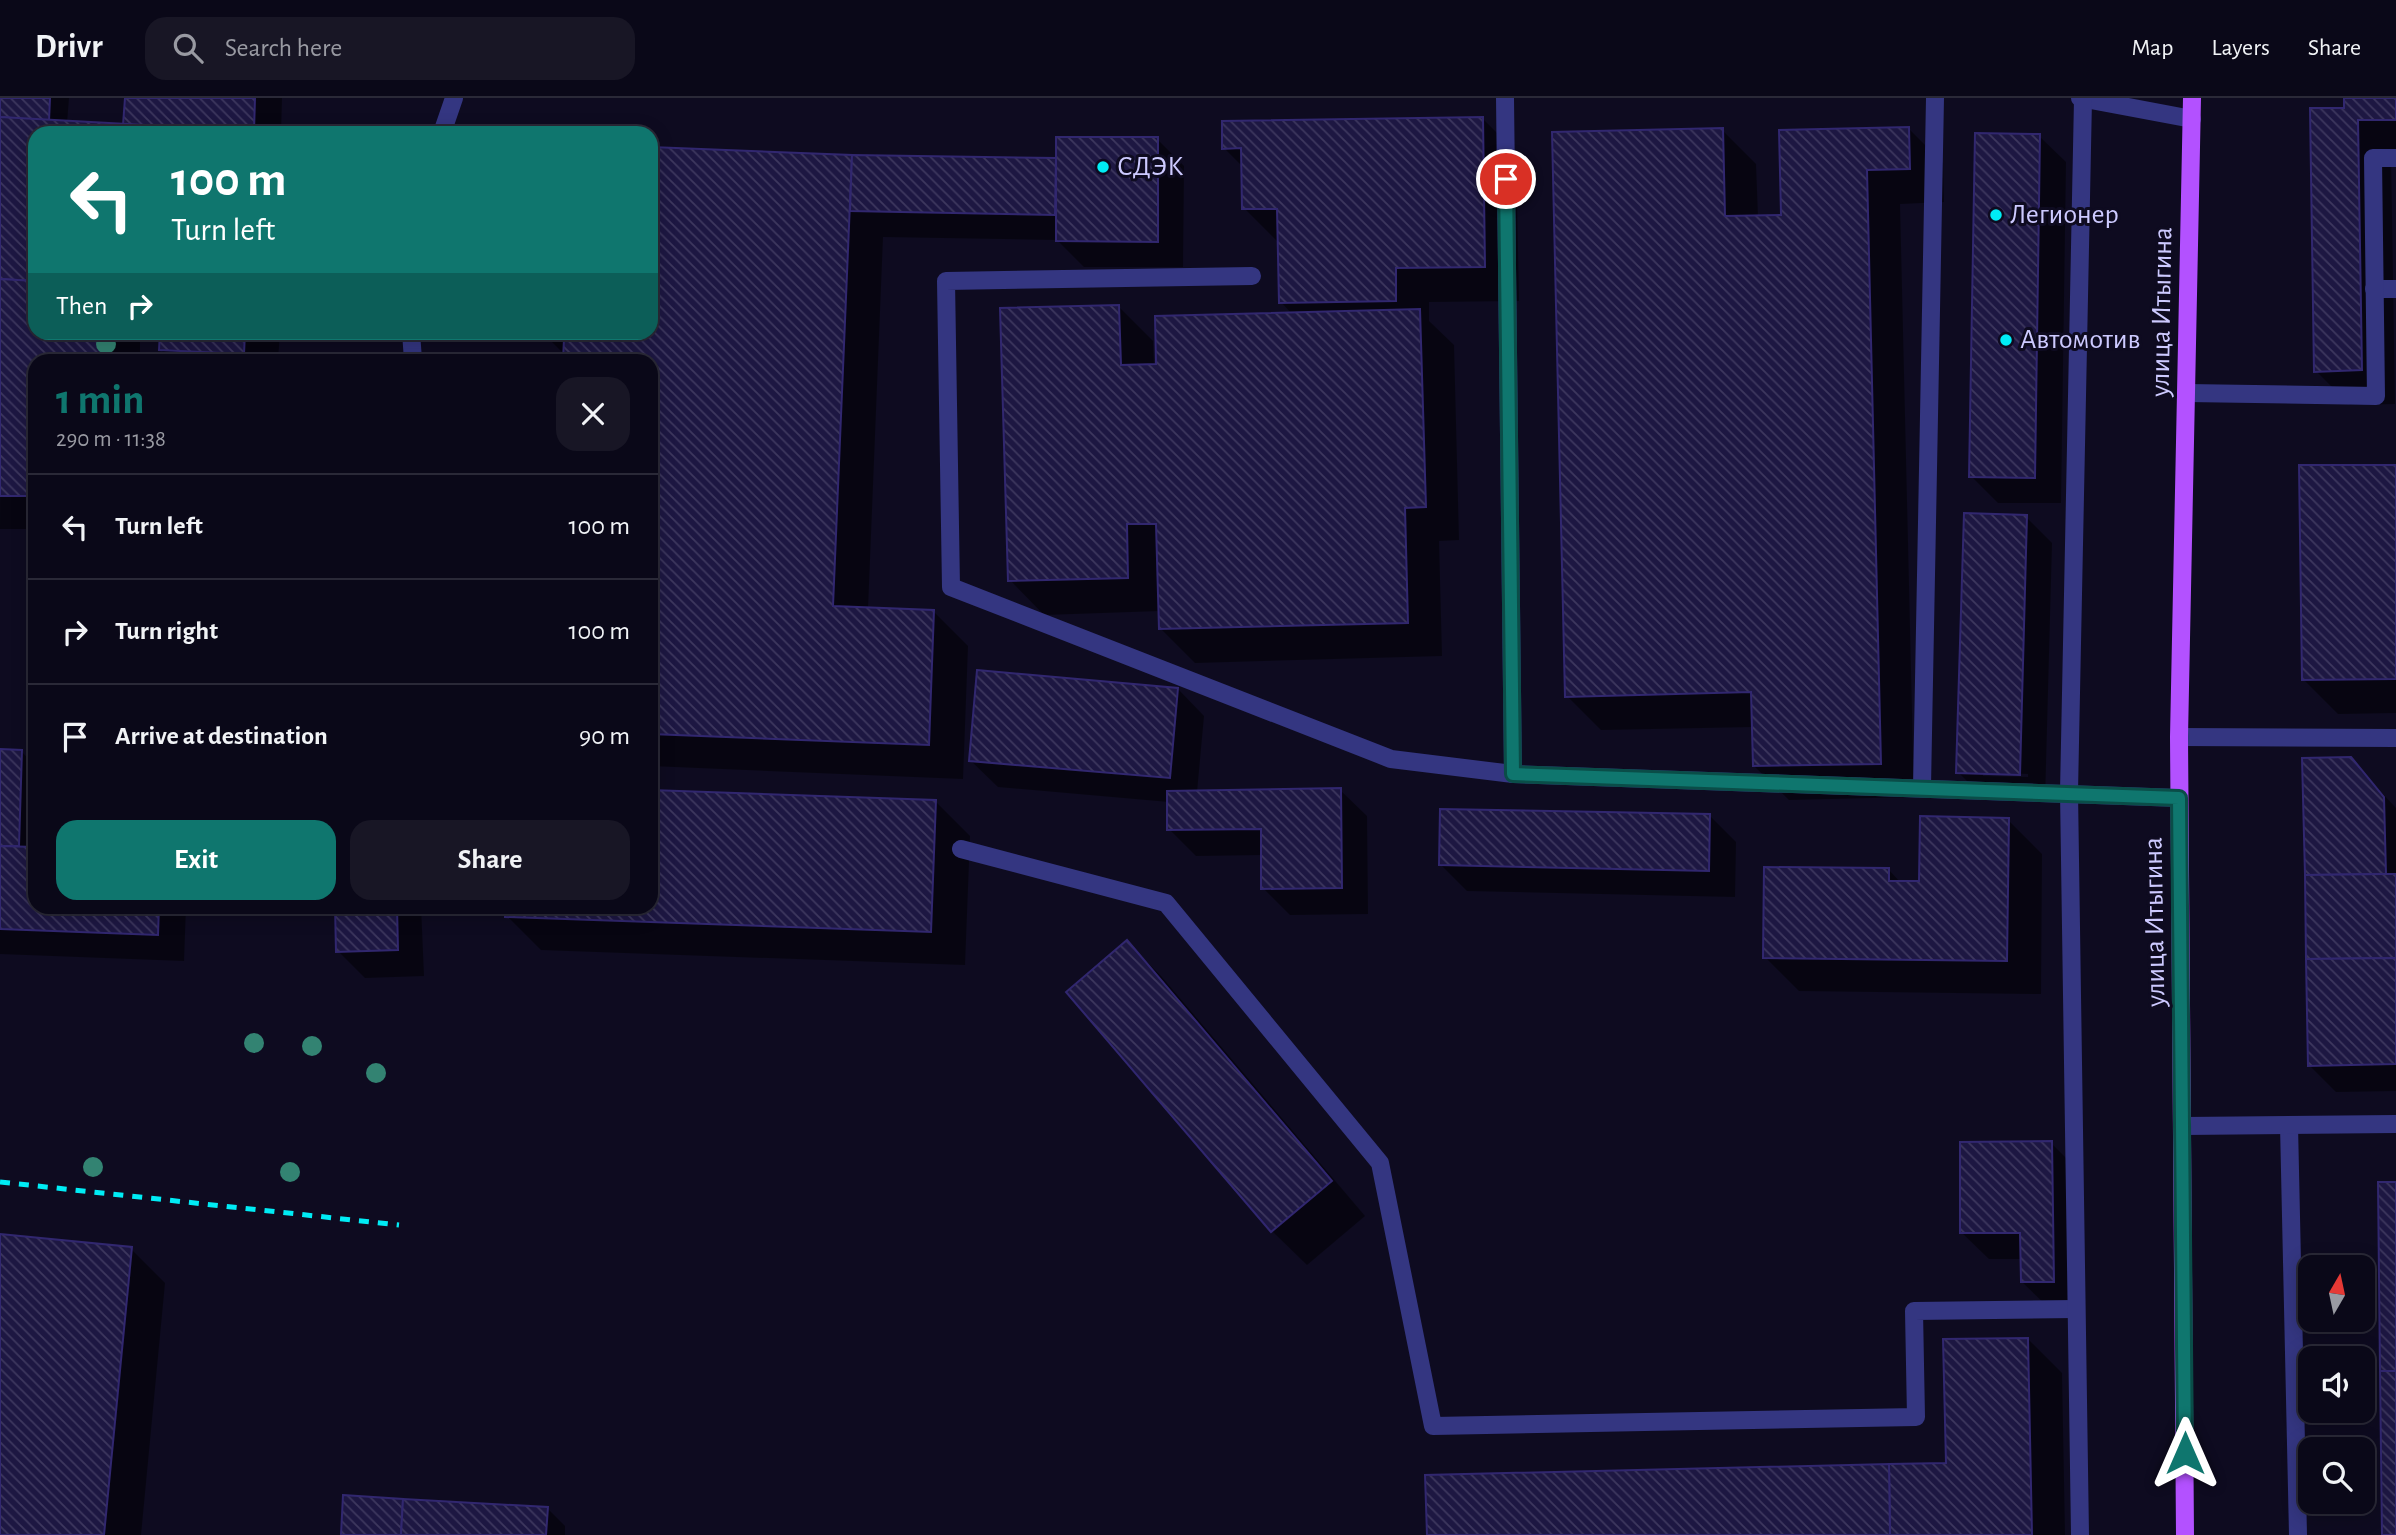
<!DOCTYPE html>
<html lang="en">
<head>
<meta charset="utf-8">
<style>
	:root { --surface:#0a0818; --page:#181625; --text:#f1f3f6; --muted:#999aa2; --line:#2a2937; --accent:#0f766e }
	body { margin:0; font-family:"Alegreya Sans",sans-serif; background:var(--page); color:var(--text); height:100vh; display:flex; flex-direction:column; font-size:26px; white-space:nowrap }
	* { box-sizing:border-box; margin:0 }
	p { font-size:23px; color:var(--muted) }
	.icon { flex:none; width:38px; height:38px; fill:none; stroke:currentColor; stroke-width:2; stroke-linecap:round; stroke-linejoin:round }
	.map { position:relative; flex:1; overflow:hidden }
	.side { position:absolute; left:28px; top:256px; width:630px; height:560px; display:flex; flex-direction:column; background:var(--surface); border-radius:21px; box-shadow:0 4px 18px #0003,0 0 0 2px var(--line) }
	.side>* { flex:none }
	.top-card { position:absolute; left:28px; top:28px; width:630px; height:214px; border-radius:21px; box-shadow:0 4px 18px #0003,0 0 0 2px var(--line); background:#0f766e; color:#fff; overflow:hidden }
	.needle { width:46px; rotate:9deg }
	.tools { position:absolute; left:2298px; top:1157px; display:grid; gap:14px }
	.tools a { display:grid; place-items:center; width:77px; height:77px; border-radius:14px; background:var(--surface); box-shadow:0 4px 18px #0003,0 0 0 2px var(--line); font-size:35px }
	.pin { position:absolute; display:grid; place-items:center; width:60px; height:60px; color:#fff; margin:-30px; border:4px solid #fff; border-radius:50%; box-shadow:0 2px 7px #0007 }
	.me { position:absolute; width:77px; margin:-38px; rotate:0deg; stroke-linejoin:round; filter:drop-shadow(0 0 5px #0008) }
	.turn { display:flex; align-items:center; gap:24px; height:147px; padding:0 28px; font-size:32px }
	.turn .icon { width:91px; height:91px; stroke-width:2.5 }
	.turn b { display:block; font-size:49px; line-height:60px }
	.then { display:flex; align-items:center; height:66px; padding:0 28px; background:#0003; gap:14px; font-size:26px }
	.round { display:grid; place-items:center; flex:none; width:74px; height:74px; border-radius:21px; background:var(--page) }
	.summary { display:flex; align-items:center; justify-content:space-between; height:119px; padding:0 28px }
	h1 { font-size:42px; font-weight:700; line-height:52px; color:var(--accent) }
	.cta { display:flex; gap:14px; margin-top:auto; padding:14px 28px }
	.cta a { flex:1; height:80px; border-radius:21px; background:var(--accent); color:#fff; font-size:28px; font-weight:700; line-height:80px; text-align:center }
	.cta a+a { background:var(--page); color:var(--text) }
	ul { padding:0; list-style:none }
	li { display:flex; align-items:center; gap:21px; height:105px; padding:0 28px; border-top:2px solid var(--line) }
	li div { flex:1 }
	li b { display:block; font-size:26px }
	li em { font-style:normal }
	header { display:flex; align-items:center; gap:42px; box-sizing:border-box; height:98px; padding:0 35px; background:var(--surface); border-bottom:2px solid var(--line) }
	header strong { font-size:33px }
	nav { display:flex; gap:38px; margin-inline-start:auto; font-size:24px }
	.search { width:490px; height:63px; background:var(--page); display:flex; align-items:center; gap:18px; box-sizing:border-box; padding:0 24px; border-radius:21px; color:var(--muted); font-size:26px }
	.map>svg:first-child { display:block }
</style>
</head>
<body>
<header>
<strong>Drivr</strong>
<div class="search"><svg class="icon" aria-label="search" viewBox="0 0 24 24"><circle cx="10" cy="10" r="6"/><path d="M15 15l6 6"/></svg>Search here</div>
<nav><a>Map</a><a>Layers</a><a>Share</a></nav>
</header>
<div class="map">
<svg width="2396" height="1437" viewBox="0 0 2396 1437">
	<defs>
		<pattern id="building-back-hatch" width="6" height="6" patternUnits="userSpaceOnUse" patternTransform="scale(1.75)"><rect width="6" height="6" fill="#1d1742"/><path d="M-1 5l2 2M0 0l6 6M5-1l2 2" fill="none" stroke="#3d375e"/></pattern>
	</defs>
	<rect width="100%" height="100%" fill="#0e0b20"/>
	<g fill="#0007" fill-rule="evenodd">
		<path d="M2,0H69L67,25L125,28L127,0H282L281,35H35V234H140V262H35V431H0Z"/>
		<path d="M2346,0H2396V56H2391L2395,306L2350,307L2316,273Z"/>
		<path d="M1482,20L1516,54L1519,203L1429,204V223L1454,247L1459,442L1439,443L1442,558L1195,565L1161,531L1160,513L1044,517L1010,482L1119,209L1153,243L1154,268L1292,216L1281,204L1278,144L1244,110L1243,69L1224,50Z"/>
		<path d="M1909,31L1943,65L1944,104L1900,106L1914,699L1789,702L1754,668L1753,629L1601,632L1567,598L1722,32L1756,66L1758,119H1783Z"/>
		<path d="M2039,38L2066,64L2061,405H1998L1971,378Z"/>
		<path d="M1157,41L1184,68L1183,169H1084L1057,142L883,139L868,511L934,514L968,548L963,681L651,668V262H564L565,257L547,239L651,234V50L852,59L1058,61Z"/>
		<path d="M161,234H280L278,262H171L161,252Z"/>
		<path d="M2396,368V615L2338,616L2304,582Z"/>
		<path d="M2026,419L2052,445L2045,703L1985,701L1958,674ZM1983,674L2028,676V679L1983,678Z"/>
		<path d="M1178,591L1204,618L1197,694L1340,692L1367,718L1368,816L1290,817L1263,790V757L1196,758L1169,731V704L998,689L971,663Z"/>
		<path d="M0,653H21L35,668V808H186L184,863L0,856Z"/>
		<path d="M2350,661L2396,710V993L2336,994L2309,967Z"/>
		<path d="M651,694L936,704L970,738L965,867L541,852L507,818L651,808Z"/>
		<path d="M1709,717L1736,744L1735,799L1467,793L1441,767Z"/>
		<path d="M2008,722L2042,756L2041,896L1799,893L1765,859L1889,772L1901,785H1921Z"/>
		<path d="M336,808H421L424,878L365,880L338,853Z"/>
		<path d="M1127,844L1161,878L1365,1118L1307,1167L1272,1133L1068,894Z"/>
		<path d="M2051,1045L2078,1072L2079,1210H2049L2022,1184V1161H1989L1962,1135Z"/>
		<path d="M0,1138L131,1151L165,1185L141,1437H0Z"/>
		<path d="M2028,1241L2062,1275L2065,1437H1428L1947,1367Z"/>
		<path d="M547,1410L565,1428V1437H343Z"/>
	</g>
	<g fill="url(#building-back-hatch)" stroke="#31276f" stroke-width="2">
		<path d="M0,0H50L49,23L0,19Z"/>
		<path d="M125,0H255L254,33L123,27Z"/>
		<path d="M2344,0H2396V22H2358L2362,272L2314,274L2310,10H2344Z"/>
		<path d="M0,19L254,33V35H35V183L0,181Z"/>
		<path d="M1483,19L1485,169L1396,170V203L1279,205L1277,111H1242L1241,50L1222,51V23Z"/>
		<path d="M1909,29L1910,71L1867,72L1881,666L1753,668L1751,594L1565,599L1552,34L1723,30L1725,118L1781,117L1779,32Z"/>
		<path d="M1975,35L2040,36L2035,380L1969,379Z"/>
		<path d="M1056,39H1158V144L1056,143Z"/>
		<path d="M651,49L852,57L833,508L934,512L929,647L651,636V262H563L564,241L546,240V234H651Z"/>
		<path d="M852,57L1056,60L1055,117L850,113Z"/>
		<path d="M0,181L35,183V234H106V262H35V398H0Z"/>
		<path d="M1119,207L1121,267L1156,266L1155,218L1420,211L1426,409L1405,410L1408,525L1159,531L1156,426H1127L1128,480L1008,483L1000,210Z"/>
		<path d="M160,234H245L244,256L159,252Z"/>
		<path d="M2299,367H2396V581L2302,582Z"/>
		<path d="M1964,415L2027,417L2020,677L1956,675Z"/>
		<path d="M977,572L1178,590L1170,680L969,663Z"/>
		<path d="M0,651L22,652L19,748H0Z"/>
		<path d="M2351,659L2384,699L2386,776L2305,777L2302,660Z"/>
		<path d="M1341,690L1342,790L1261,791V731L1167,732V693Z"/>
		<path d="M651,692L936,702L931,834L505,819V808H651Z"/>
		<path d="M1440,711L1710,716L1709,773L1439,767Z"/>
		<path d="M1920,718L2009,720L2007,863L1763,860L1764,769L1889,770V783H1919Z"/>
		<path d="M0,748L35,749V808H159L158,837L0,831Z"/>
		<path d="M2386,776H2396V860L2306,861L2305,777Z"/>
		<path d="M335,808H397L398,852L336,854Z"/>
		<path d="M1127,842L1332,1083L1271,1134L1066,894Z"/>
		<path d="M2396,860V966L2308,968L2306,861Z"/>
		<path d="M2052,1043L2054,1184H2021L2020,1135H1960V1044Z"/>
		<path d="M2378,1084H2396V1273H2380Z"/>
		<path d="M0,1136L132,1149L104,1437H0Z"/>
		<path d="M2028,1240L2032,1437H1890L1889,1366L1946,1365L1943,1241Z"/>
		<path d="M2380,1273H2396V1437H2382Z"/>
		<path d="M1889,1366L1890,1437H1427L1425,1377Z"/>
		<path d="M343,1397L403,1401L401,1437H341Z"/>
		<path d="M403,1401L548,1409L546,1437H401Z"/>
	</g>
	<g fill="none" stroke-linecap="round" stroke-linejoin="round">
		<g stroke="#343681" stroke-width="18">
			<path d="M1505,0L1513,676"/>
			<path d="M2080,0L2192,21"/>
			<path d="M442,35L454,0"/>
			<path d="M1252,178L946,183L951,489L1391,661L1513,676L2179,700"/>
			<path d="M2374,191H2396"/>
			<path d="M411,234L413,262"/>
			<path d="M2187,295L2376,298L2373,60H2396"/>
			<path d="M2179,639L2396,640"/>
			<path d="M1922,689L1935,0"/>
			<path d="M961,751L1166,805L1380,1065L1433,1328L1916,1319L1914,1213L2075,1211"/>
			<path d="M2289,1027L2298,1437"/>
			<path d="M2184,1028L2396,1026"/>
			<path d="M2080,1437L2069,694L2083,1"/>
		</g>
		<path stroke="#b351ff" stroke-width="18" d="M2185,1437L2179,639L2192,0"/>
		<path stroke="#00ecf5" stroke-width="5" stroke-dasharray="10 9" stroke-linecap="butt" d="M0,1084L399,1127"/>
	</g>
	<g fill="#338372">
		<circle cx="106" cy="246" r="10"/>
		<circle cx="254" cy="945" r="10"/>
		<circle cx="312" cy="948" r="10"/>
		<circle cx="376" cy="975" r="10"/>
		<circle cx="93" cy="1069" r="10"/>
		<circle cx="290" cy="1074" r="10"/>
	</g>
	<g fill="none" stroke-linecap="round" stroke-linejoin="round">
		<defs>
			<path id="route" d="M1506,81L1513,676L2179,700L2185,1355"/>
		</defs>
		<use href="#route" stroke="#0a4d48" stroke-width="18"/>
		<use href="#route" stroke="#0f766e" stroke-width="12"/>
	</g>
	<g fill="#00ecf5" stroke="#0e0b20" stroke-width="2.5">
		<circle cx="1103" cy="69" r="7"/>
		<circle cx="1996" cy="117" r="7"/>
		<circle cx="2006" cy="242" r="7"/>
	</g>
	<g text-anchor="middle" dominant-baseline="central" stroke-width="6" stroke-linejoin="round" paint-order="stroke">
		<g font-size="28" fill="#cdcaff" stroke="#0e0b20" text-anchor="start">
			<text x="1117" y="69">СДЭК</text>
			<text x="2010" y="117">Легионер</text>
			<text x="2020" y="242">Автомотив</text>
		</g>
		<g font-size="28" fill="#cdcaff" stroke="#0e0b20">
			<text transform="translate(2162 214) rotate(-89)">улица Итыгина</text>
			<text transform="translate(2155 824) rotate(-91)">улица Итыгина</text>
		</g>
	</g>
</svg>
<div class="tools">
<a><svg class="needle" viewBox="-14 -14 28 28"><path d="M0-13l5 13h-10z" fill="#e53935"/><path d="M0 13l5-13h-10z" fill="#999aa2"/></svg></a>
<a><svg class="icon" aria-label="sound" viewBox="0 0 24 24"><path d="M4 9h4l5-4v14l-5-4H4zM17 9q2 3 0 6"/></svg></a>
<a><svg class="icon" aria-label="search" viewBox="0 0 24 24"><circle cx="10" cy="10" r="6"/><path d="M15 15l6 6"/></svg></a>
</div>
<div class="pin" style="left:1506px;top:81px;background:#d93025"><svg class="icon" aria-label="arrive" viewBox="0 0 24 24"><path d="M6 21V4h12l-3 4 3 4H6"/></svg></div>
<svg class="me" style="left:2185px;top:1355px" viewBox="-20 -20 40 40"><path d="M0-17L14 15 0 8-14 15z" fill="#0f766e" stroke="#fff" stroke-width="4"/></svg>
<div class="top-card">
<div class="turn"><svg class="icon" aria-label="left" viewBox="0 0 24 24"><path d="M17 20v-9H6M10 6l-5 5 5 5"/></svg><div><b>100 m</b>Turn left</div></div>
<div class="then">Then<svg class="icon" aria-label="right" viewBox="0 0 24 24"><path d="M7 20v-9h11M14 6l5 5-5 5"/></svg></div>
</div>
<section class="side">
<div class="summary"><div><h1>1 min</h1><p>290 m · 11:38</p></div><a class="round"><svg class="icon" aria-label="close" viewBox="0 0 24 24"><path d="M6 6l12 12M18 6L6 18"/></svg></a></div>
<ul>
<li><svg class="icon" aria-label="left" viewBox="0 0 24 24"><path d="M17 20v-9H6M10 6l-5 5 5 5"/></svg><div><b>Turn left</b></div><em>100 m</em></li>
<li><svg class="icon" aria-label="right" viewBox="0 0 24 24"><path d="M7 20v-9h11M14 6l5 5-5 5"/></svg><div><b>Turn right</b></div><em>100 m</em></li>
<li><svg class="icon" aria-label="arrive" viewBox="0 0 24 24"><path d="M6 21V4h12l-3 4 3 4H6"/></svg><div><b>Arrive at destination</b></div><em>90 m</em></li>
</ul>
<div class="cta"><a>Exit</a><a>Share</a></div>
</section>
</div>
</body>
</html>
